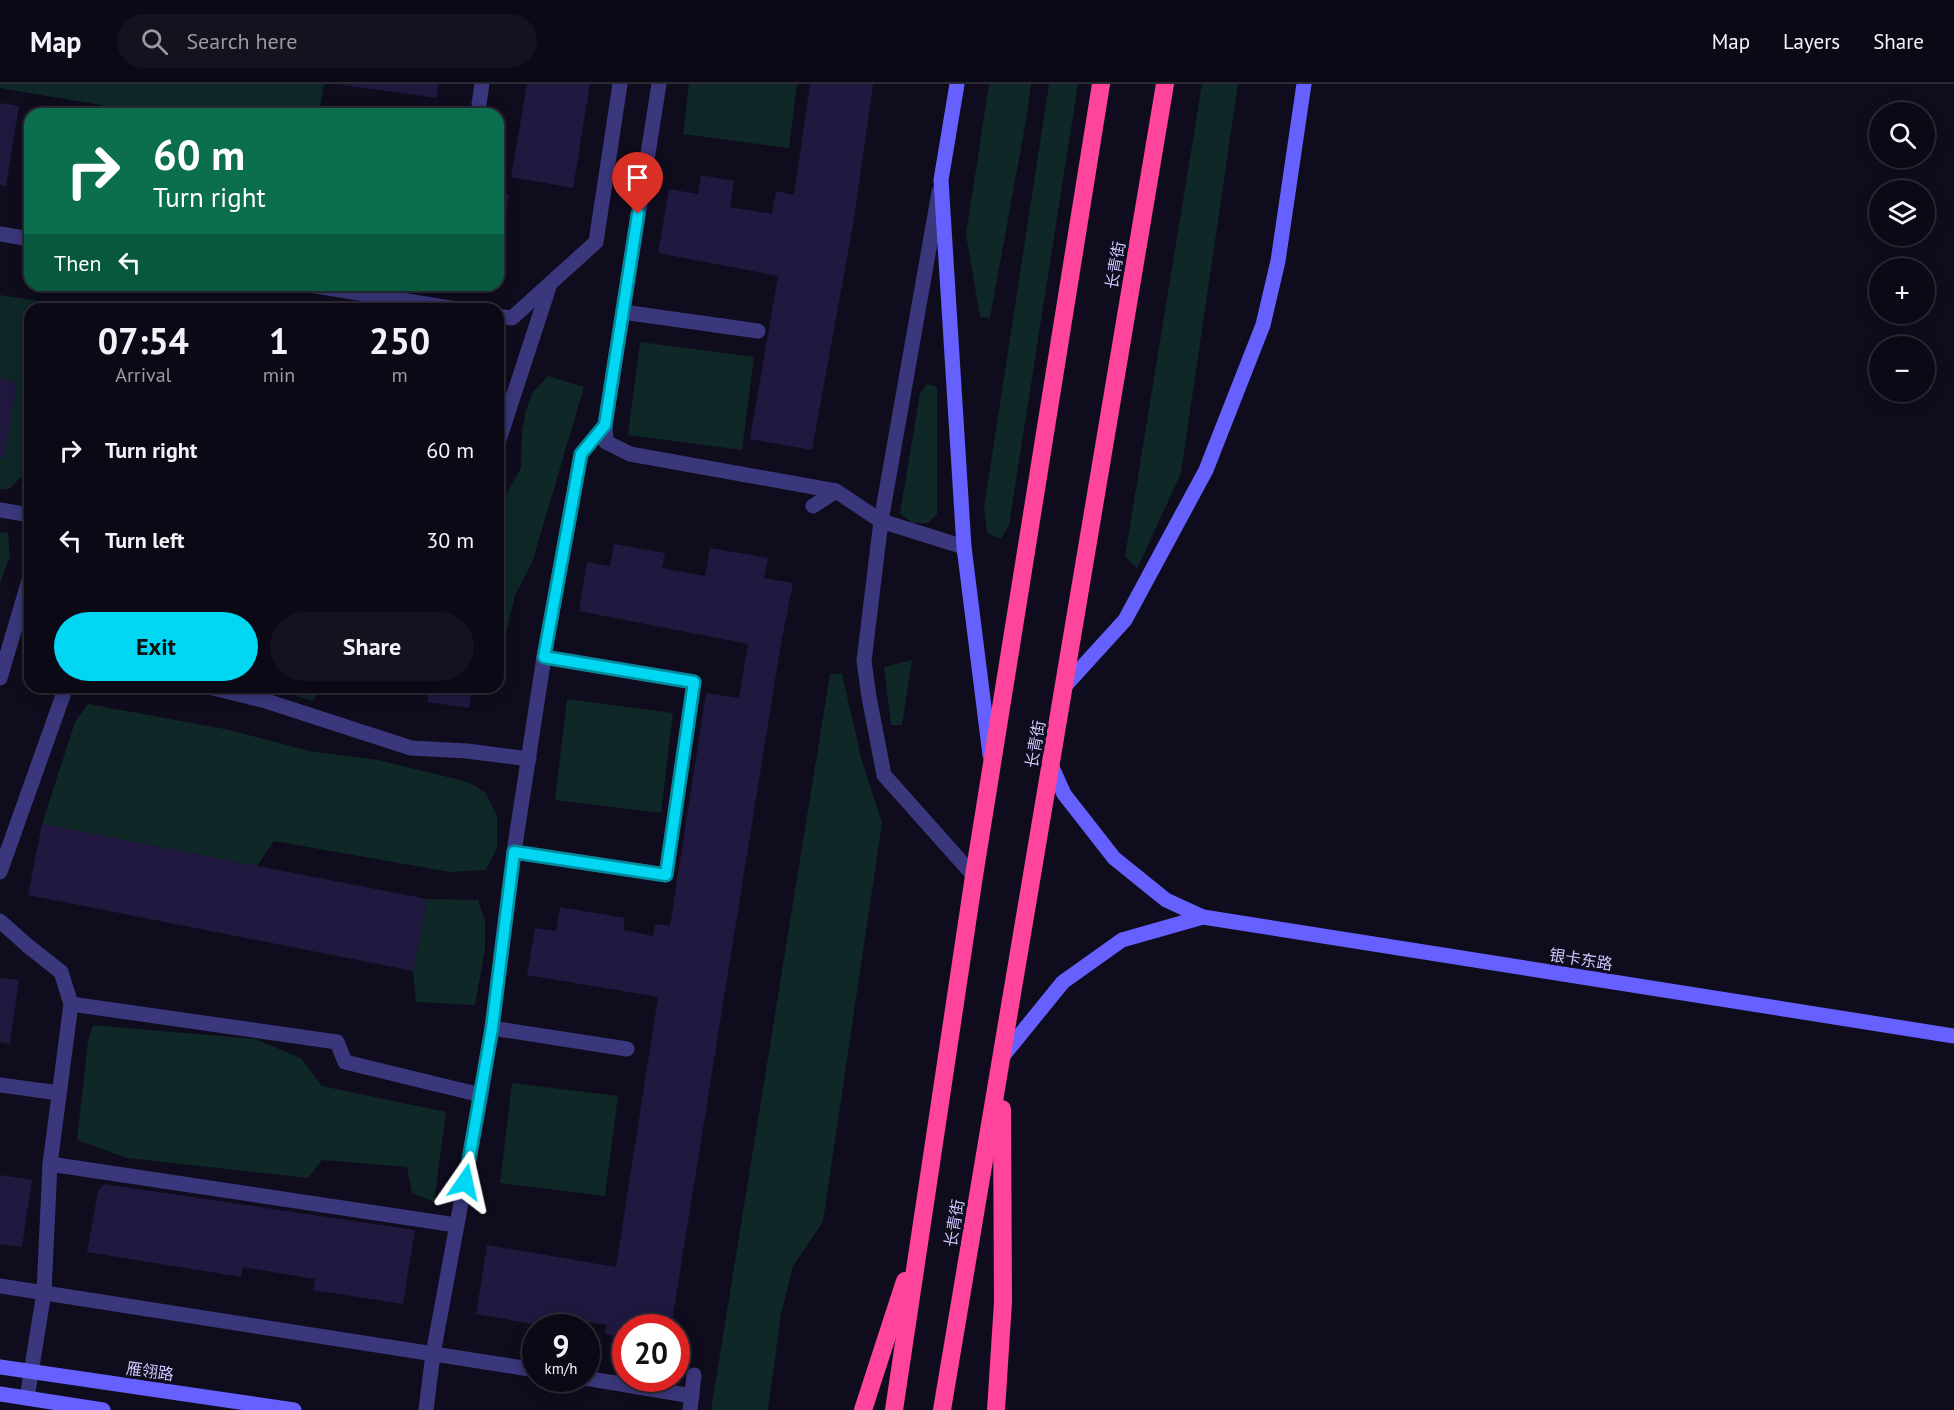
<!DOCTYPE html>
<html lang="en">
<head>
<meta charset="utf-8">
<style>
	:root { --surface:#0b0916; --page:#14121f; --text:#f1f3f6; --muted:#9a9aa1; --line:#2b2a35; --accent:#01d7f2 }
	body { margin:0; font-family:"PT Sans","Noto Sans SC",sans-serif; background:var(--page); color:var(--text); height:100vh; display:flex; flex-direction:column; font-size:22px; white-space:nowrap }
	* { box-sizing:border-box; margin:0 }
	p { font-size:20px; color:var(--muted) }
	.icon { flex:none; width:33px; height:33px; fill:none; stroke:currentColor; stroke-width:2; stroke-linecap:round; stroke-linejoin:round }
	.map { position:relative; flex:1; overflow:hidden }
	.side { position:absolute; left:24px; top:219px; width:480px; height:390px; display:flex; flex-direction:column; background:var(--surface); border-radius:18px; box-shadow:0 3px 15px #0003,0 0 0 2px var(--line) }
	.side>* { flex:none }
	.guide { position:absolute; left:24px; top:24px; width:480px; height:183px; border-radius:18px; box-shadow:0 3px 15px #0003,0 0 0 2px var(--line); background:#0b6e4f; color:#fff; overflow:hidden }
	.fabs { position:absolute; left:1869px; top:18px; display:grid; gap:12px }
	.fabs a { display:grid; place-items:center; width:66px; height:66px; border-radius:50%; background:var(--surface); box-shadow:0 3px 15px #0003,0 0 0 2px var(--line); font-size:30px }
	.speed { position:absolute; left:522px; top:1230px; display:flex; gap:12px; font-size:30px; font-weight:700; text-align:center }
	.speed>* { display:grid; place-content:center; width:78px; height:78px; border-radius:50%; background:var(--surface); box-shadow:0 3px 15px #0003,0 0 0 2px var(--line); line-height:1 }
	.speed small { font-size:15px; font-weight:400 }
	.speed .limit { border:9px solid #d22; background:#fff; color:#111 }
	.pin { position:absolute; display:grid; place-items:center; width:51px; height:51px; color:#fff; margin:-62px -26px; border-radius:50% 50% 50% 0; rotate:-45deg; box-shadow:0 0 6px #0007 }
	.pin .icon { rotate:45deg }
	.me { position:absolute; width:66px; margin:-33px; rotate:11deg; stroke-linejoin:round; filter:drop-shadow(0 0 4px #0008) }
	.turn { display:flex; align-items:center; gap:21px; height:126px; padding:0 30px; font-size:27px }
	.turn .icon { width:78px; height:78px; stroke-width:2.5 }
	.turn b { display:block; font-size:42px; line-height:51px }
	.then { display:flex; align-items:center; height:57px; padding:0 30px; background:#0003; gap:12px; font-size:22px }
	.eta { display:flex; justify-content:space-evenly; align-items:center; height:102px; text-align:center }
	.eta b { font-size:36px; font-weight:700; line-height:42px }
	.action { display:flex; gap:12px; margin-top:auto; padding:12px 30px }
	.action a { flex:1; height:69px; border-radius:36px; background:var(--accent); color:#111; font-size:24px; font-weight:700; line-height:69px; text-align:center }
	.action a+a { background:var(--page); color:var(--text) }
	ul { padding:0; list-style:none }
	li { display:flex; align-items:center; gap:18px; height:90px; padding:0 30px }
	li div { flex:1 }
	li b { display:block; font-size:22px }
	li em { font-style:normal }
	header { display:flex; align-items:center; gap:36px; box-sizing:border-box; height:84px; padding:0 30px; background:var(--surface); border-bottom:2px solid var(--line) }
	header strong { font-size:28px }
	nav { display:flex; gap:33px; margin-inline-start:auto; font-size:21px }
	.search { width:420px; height:54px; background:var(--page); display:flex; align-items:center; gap:15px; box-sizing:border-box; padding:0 21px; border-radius:33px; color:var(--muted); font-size:22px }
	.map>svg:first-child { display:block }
</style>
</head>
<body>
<header>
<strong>Map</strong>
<div class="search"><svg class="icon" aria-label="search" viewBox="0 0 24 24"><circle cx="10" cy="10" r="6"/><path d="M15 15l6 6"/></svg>Search here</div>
<nav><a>Map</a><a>Layers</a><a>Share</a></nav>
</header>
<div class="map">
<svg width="1954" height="1326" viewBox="0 0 1954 1326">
	<rect width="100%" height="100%" fill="#0f0c1d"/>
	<g fill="#0f2727">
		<path d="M0,0H324L319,30H154L0,4Z"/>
		<path d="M689,0H797L789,64L683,50Z"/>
		<path d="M989,0H1031L1027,31L990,234L980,233L966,150Z"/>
		<path d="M1049,0H1078L1009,441L1001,455L987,449L984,424Z"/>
		<path d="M1202,0H1238L1181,389L1137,485L1125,472Z"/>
		<path d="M0,211L90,225H30V384L9,405H0V374H4L16,298L0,295Z"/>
		<path d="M640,258L754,273L742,366L628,351Z"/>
		<path d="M548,292L584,303L532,479L515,511L501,572H498V424L521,384L522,348L526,326L533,308Z"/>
		<path d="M927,300L937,303V430L928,439H912L900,429L920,309Z"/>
		<path d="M0,448L8,449L10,472L0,499Z"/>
		<path d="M912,576L902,641H891L884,583Z"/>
		<path d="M830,590H842L862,677L882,739L823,1138L793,1182L781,1230L768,1326H711Z"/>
		<path d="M269,603H321L313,617Z"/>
		<path d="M567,615L673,629L661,729L555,716Z"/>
		<path d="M88,620L230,646L309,667L378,676L468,698L485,708L497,731V764L486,786L450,788L274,757L257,782L42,740L75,638Z"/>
		<path d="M427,815L478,816L485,837V865L475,921L416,918L413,887Z"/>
		<path d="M93,941L255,955L301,974L322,1002L446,1028L434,1118L412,1109L407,1083L322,1076L308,1094L127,1074L77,1056L88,957Z"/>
		<path d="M512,999L618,1012L605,1112L500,1099Z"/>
	</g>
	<g fill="#20183e">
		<path d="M336,0H438L437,14Z"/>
		<path d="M527,0H590L573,104L511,93Z"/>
		<path d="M810,0H873L853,141L812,366L750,355L778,192L658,169L669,105L698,110L701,91L734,97L730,123L772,130L776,107L794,111Z"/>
		<path d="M0,19L19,22L6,102L0,101Z"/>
		<path d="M498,109L509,110L499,175H498Z"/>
		<path d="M0,295L17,298L4,374H0Z"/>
		<path d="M614,460L665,469L662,484L705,492L710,464L768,474L764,494L793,499L780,565L671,1244H626V1254L605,1250L607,1241L545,1231L543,1242L476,1230L487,1161L616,1183L658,913L527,891L535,844L556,847L560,823L625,834L623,846L653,852L655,840L670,842L706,609L739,614L748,560L579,527L587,478L610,482Z"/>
		<path d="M324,603H366L365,611Z"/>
		<path d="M430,603H472L469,624L427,618Z"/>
		<path d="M42,740L427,815L413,887L28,811Z"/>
		<path d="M0,894L19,896L10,960L0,958Z"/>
		<path d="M0,1091L32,1096L22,1163L0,1160Z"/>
		<path d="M104,1100L415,1146L403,1220L313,1206L315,1195L243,1183L241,1193L87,1168L98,1107Z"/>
	</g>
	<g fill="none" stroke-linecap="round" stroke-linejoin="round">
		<g stroke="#3a377c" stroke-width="15">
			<path d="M479,20L482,0"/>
			<path d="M939,108L881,437L864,577L869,613L884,691L974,792"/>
			<path d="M0,150L30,155"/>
			<path d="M310,201L456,225"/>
			<path d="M623,228L758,247"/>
			<path d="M498,232L512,234L596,158L620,0"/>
			<path d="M605,341L606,358L630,370L836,407L881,437L964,463"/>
			<path d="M498,359L549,203"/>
			<path d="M813,422L836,407"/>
			<path d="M0,426L30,431"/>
			<path d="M0,594L30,493"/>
			<path d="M209,603L266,617L411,664L467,667L529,675"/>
			<path d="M514,768L666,791L694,598L544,573"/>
			<path d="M0,788L66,603"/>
			<path d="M0,837L28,862L61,888L71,920"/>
			<path d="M492,944L627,965"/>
			<path d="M0,1001L59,1009"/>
			<path d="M50,1080L456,1141"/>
			<path d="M0,1202L536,1286"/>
			<path d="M585,1294L692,1312"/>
			<path d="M27,1314L44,1208L50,1080L71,920L337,958L345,978L481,1011"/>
			<path d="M426,1326L433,1270L481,1011L492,944L514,768L544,573L581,370L605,341L659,0"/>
			<path d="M690,1326L694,1291"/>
		</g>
		<g stroke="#6660fe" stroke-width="15">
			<path d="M957,0L941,96L964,463L990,671"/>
			<path d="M1064,603L1125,536L1206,386L1263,241L1278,177L1304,0"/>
			<path d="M1203,833L1954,952"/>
			<path d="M1002,973L1063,898L1122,856L1203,833L1166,816L1114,774L1064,710L1051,681"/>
			<path d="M0,1283L294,1326"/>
			<path d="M0,1310L103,1326"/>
		</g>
		<g stroke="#fe449b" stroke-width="18">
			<path d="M863,1326L905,1197"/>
			<path d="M894,1326L974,792L1101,0"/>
			<path d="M942,1326L1165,0"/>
			<path d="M996,1326L1003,1218L1002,1025"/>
		</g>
	</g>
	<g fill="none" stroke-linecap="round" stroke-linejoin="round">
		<defs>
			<path id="route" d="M465,1098L492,944L514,768L666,791L694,598L544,573L581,370L605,341L638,130"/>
		</defs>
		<use href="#route" stroke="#018c9d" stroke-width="15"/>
		<use href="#route" stroke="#01d7f2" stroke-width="10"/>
	</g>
	<g text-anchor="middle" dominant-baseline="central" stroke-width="6" stroke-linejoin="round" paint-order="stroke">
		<g font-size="16" fill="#cfc8ff" stroke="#0f0c1d">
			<text transform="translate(1115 181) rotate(-80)">长青街</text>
			<text transform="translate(1035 660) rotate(-80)">长青街</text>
			<text transform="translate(1581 875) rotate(9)">银卡东路</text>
			<text transform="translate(954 1139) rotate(-80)">长青街</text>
			<text transform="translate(150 1287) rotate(8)">雁翎路</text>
		</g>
	</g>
</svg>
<div class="fabs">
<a><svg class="icon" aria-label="search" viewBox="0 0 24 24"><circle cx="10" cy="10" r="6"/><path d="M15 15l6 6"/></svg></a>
<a><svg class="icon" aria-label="layers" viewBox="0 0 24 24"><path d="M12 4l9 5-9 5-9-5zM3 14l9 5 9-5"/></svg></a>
<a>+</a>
<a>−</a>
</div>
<div class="speed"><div>9<small>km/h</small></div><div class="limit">20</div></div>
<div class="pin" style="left:638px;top:130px;background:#d93025"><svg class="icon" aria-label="arrive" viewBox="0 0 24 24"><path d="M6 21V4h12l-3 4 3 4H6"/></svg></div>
<svg class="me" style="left:465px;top:1098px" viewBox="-20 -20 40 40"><path d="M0-17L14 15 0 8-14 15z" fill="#01d7f2" stroke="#fff" stroke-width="4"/></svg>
<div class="guide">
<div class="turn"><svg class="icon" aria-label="right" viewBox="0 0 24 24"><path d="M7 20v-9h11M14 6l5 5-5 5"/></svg><div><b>60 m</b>Turn right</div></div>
<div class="then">Then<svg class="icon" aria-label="left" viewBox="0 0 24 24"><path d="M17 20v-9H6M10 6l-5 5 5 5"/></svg></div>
</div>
<section class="side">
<div class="eta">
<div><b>07:54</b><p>Arrival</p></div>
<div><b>1</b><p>min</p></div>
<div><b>250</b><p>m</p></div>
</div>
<ul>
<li><svg class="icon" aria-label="right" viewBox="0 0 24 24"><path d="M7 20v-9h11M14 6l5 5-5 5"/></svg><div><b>Turn right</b></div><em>60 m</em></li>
<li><svg class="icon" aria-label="left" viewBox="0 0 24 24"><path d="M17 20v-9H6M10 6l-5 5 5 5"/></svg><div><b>Turn left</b></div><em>30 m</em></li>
</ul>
<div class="action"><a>Exit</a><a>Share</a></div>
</section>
</div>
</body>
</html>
